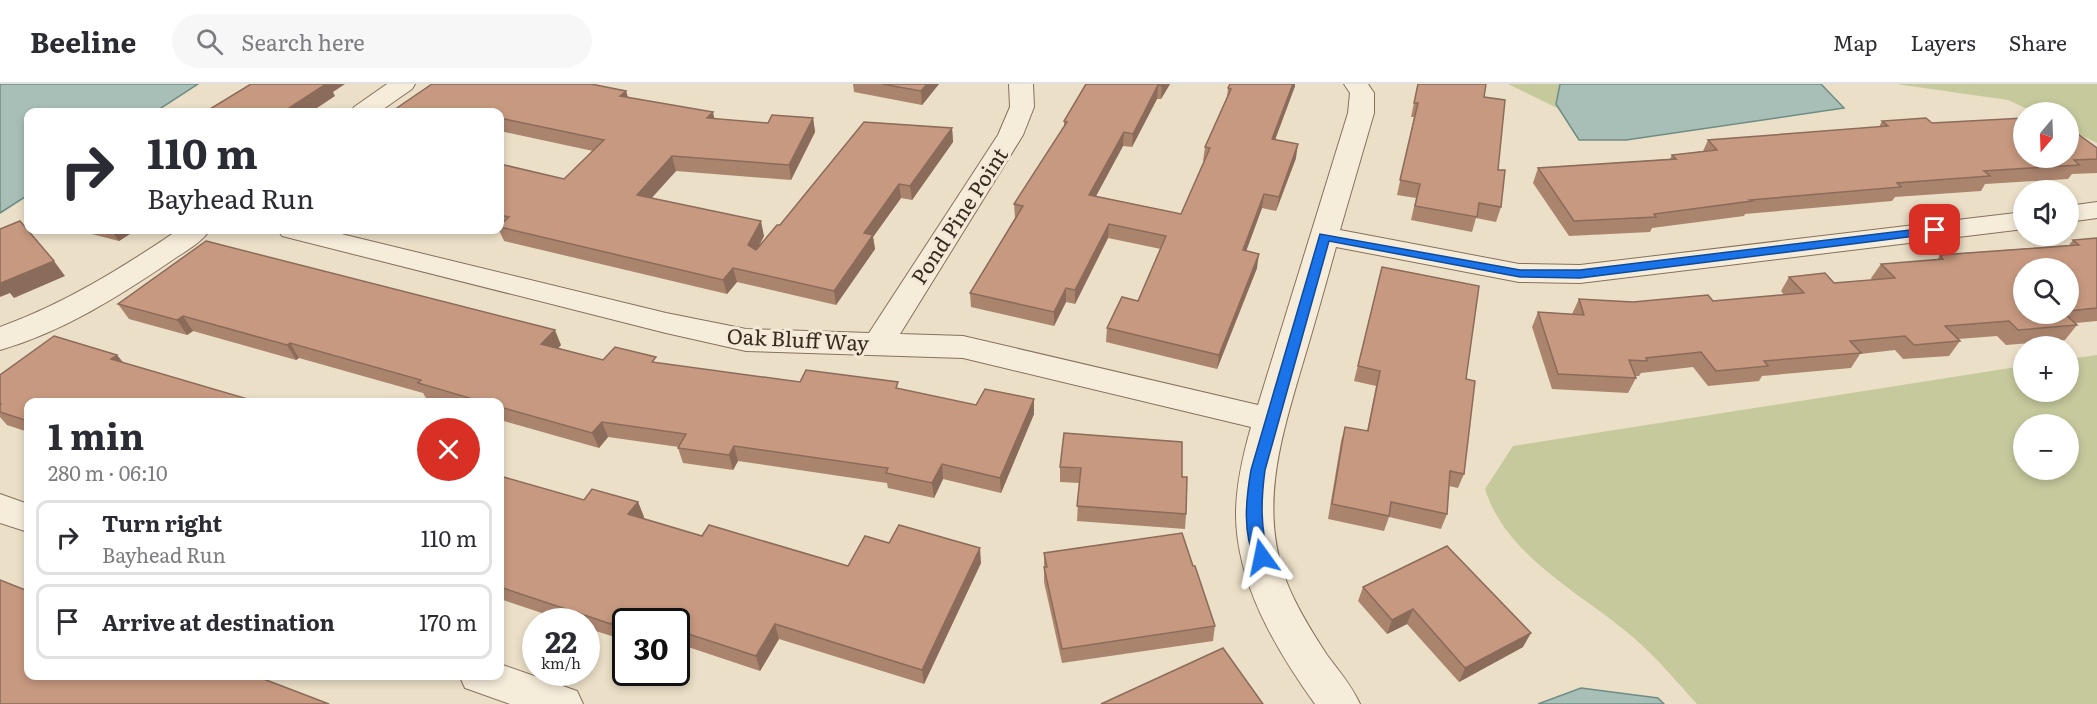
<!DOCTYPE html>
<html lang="en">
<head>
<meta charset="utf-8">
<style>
	:root { --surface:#fff; --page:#f7f7f7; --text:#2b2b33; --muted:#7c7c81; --line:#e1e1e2 }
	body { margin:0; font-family:Literata,serif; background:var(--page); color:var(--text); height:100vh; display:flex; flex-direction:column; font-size:22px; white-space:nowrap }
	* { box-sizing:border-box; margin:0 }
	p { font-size:20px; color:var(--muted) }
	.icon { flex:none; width:33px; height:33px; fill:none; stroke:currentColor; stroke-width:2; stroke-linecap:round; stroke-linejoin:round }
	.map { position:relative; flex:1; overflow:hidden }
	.sheet { position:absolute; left:24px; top:314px; width:480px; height:282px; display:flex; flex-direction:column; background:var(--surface); border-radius:12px; box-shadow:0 3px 9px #0003 }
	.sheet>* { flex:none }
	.hud { position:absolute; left:24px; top:24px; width:480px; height:126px; border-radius:12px; box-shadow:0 3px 9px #0003; background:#fff; color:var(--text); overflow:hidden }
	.needle { width:39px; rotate:199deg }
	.buttons { position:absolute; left:2013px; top:18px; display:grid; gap:12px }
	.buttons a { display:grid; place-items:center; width:66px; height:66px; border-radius:50%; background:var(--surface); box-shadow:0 3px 9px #0003; font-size:30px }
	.speed { position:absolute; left:522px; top:524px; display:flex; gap:12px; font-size:30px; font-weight:700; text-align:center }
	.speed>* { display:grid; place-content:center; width:78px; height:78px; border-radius:50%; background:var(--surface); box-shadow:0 3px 9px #0003; line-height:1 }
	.speed small { font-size:15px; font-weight:400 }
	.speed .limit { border:3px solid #111; border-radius:9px; background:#fff; color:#111 }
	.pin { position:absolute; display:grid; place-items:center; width:51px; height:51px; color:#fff; margin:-26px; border-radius:12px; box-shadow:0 3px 9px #0006 }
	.me { position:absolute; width:66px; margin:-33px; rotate:348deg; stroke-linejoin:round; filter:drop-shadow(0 0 4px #0008) }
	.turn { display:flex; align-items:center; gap:21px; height:126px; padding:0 24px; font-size:27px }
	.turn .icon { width:78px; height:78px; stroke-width:2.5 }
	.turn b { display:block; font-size:42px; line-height:51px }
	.round { display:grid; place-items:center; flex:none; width:63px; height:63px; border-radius:32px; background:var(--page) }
	.headline { display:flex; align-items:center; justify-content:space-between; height:102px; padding:0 24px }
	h1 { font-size:36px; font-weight:700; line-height:45px }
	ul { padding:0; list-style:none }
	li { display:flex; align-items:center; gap:18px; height:75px; margin:0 12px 9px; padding:0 12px; border:3px solid var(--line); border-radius:12px }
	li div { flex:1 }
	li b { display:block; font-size:22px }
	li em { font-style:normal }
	header { display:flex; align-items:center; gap:36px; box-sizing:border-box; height:84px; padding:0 30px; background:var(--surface); border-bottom:2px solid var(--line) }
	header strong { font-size:28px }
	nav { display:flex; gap:33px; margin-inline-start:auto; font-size:21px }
	.search { width:420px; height:54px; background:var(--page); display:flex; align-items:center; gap:15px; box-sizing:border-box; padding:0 21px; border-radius:33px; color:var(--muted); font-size:22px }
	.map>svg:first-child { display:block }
</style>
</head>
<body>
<header>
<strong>Beeline</strong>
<div class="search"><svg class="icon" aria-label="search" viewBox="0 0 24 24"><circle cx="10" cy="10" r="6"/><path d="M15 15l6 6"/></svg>Search here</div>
<nav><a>Map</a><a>Layers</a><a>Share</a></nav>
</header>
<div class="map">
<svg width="2097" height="620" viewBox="0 0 2097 620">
	<rect width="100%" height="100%" fill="#ebdfc7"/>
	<g fill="#c6c99c" fill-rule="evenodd">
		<path d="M1508,0H1560L1556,20L1559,25Z"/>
		<path d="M1896,0H2097V59L2069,46L2068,28H2034L2008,16Z"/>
		<path d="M2097,271V620H1697C1677,598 1657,574 1634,554C1582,509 1507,474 1485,405L1513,362L2023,282L2024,308H2068L2069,275ZM2024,340H2068V386H2024Z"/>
	</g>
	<g fill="#a8bfb7" stroke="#6f8d84" stroke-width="1.5">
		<path d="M0,0H198L155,28H28V111L0,129Z"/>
		<path d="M1560,0H1821L1844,24L1626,56H1579L1556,20Z"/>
		<path d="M1581,604L1658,614L1664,620H1538Z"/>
	</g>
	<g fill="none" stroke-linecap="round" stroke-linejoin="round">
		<defs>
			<g id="minor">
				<path d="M387,0H415L412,5L379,28H351L354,23Z"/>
				<path d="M1009,0H1033L1034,23L1023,51L900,250L963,252L1258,321L1348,29L1350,9L1344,0H1368L1374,9V29L1340,146L1519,180L1580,181L2024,128V145L1580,199L1519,198L1336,163C1325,203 1314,242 1302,282C1281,354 1258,425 1287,499C1297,524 1312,548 1327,571C1339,587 1352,602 1360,620H1315C1276,566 1236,498 1236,430C1236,401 1243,371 1251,343L963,274L746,267L666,249L282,152L278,146H325L666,229L746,245L869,249L998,51L1010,23Z"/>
				<path d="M2097,118V134L2068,138V122Z"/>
				<path d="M178,146H210C201,159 184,168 171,177C118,213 62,248 0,266V243C64,220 122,184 178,146Z"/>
				<path d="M0,410L28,420V448L0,439Z"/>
				<path d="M500,580L577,607L583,620H510L465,604L459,591H500Z"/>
			</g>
		</defs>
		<use href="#minor" stroke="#86715e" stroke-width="2"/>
		<use href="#minor" fill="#f6ecda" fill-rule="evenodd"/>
	</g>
	<g fill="#ab846e" fill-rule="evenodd">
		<path d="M853,0H939L922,21L854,8Z"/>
		<path d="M1086,0H1170L1161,15H1157L1132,63L1123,62L1096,112L1181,130L1205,77H1203L1205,63L1227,13L1228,4L1295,2L1275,56L1296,74L1276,127L1262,124L1246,167L1257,184L1217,285L1106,258L1107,244L1138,217L1161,165L1108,154L1075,220L1066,218L1054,242L971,223L970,209L1015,134L1014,120L1064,43V37Z"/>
		<path d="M1418,0L1484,13L1498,86L1501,123L1496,138L1476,134L1472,148L1411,136L1416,114L1397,111L1414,33H1411Z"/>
		<path d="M626,7L628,14L715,35L768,39L813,34L815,48L791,96L676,87L651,114L764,152L758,163L780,141L952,44L953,58L912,116L901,114L873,153L875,165L836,221L737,198L727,210L504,157L499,146L500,80L564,95L593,67L500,47V28Z"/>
		<path d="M1882,37L1932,39L2097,64V89L2072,90L2068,95L1985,100L1981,107L1895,113L1892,117L1745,130L1744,132L1652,144L1650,148L1569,152L1533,99L1538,84L1670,75L1672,71L1703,67L1708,56L1879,43Z"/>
		<path d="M76,146H136L119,157Z"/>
		<path d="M2097,154V237L2076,239L2077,241L2065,256L2006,261L1997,252L1958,255L1960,257L1949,272L1903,275L1895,266L1860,270L1851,284L1762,292L1759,297L1708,302L1693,283L1641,289L1639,292H1635L1636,294L1628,309L1552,305L1532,243L1538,228L1572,230L1579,215L1633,218L1713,217L1784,211L1781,207L1789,193L1834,199L1872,196L1871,194L1881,180L1937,176L1940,171L2069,161L2073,156ZM2068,184V230H2024Z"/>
		<path d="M1382,183L1466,295L1464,390L1458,404L1449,402L1447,430L1441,445L1389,433L1384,447L1328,435L1341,357L1345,343L1367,347L1376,302L1354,297Z"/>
		<path d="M118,220L561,261L558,264L603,276L658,279L800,298L899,305L976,321L1034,330L1001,409L943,395L934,414L888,404L887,399L738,377L733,386L683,379L678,364L679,363L608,353L599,364L500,336V318H438L426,314L423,309L299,274L296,276L193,247L187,251L129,235Z"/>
		<path d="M117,271L123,278L28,318V348L7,341L0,333V291Z"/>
		<path d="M1060,383L1182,393L1186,430L1185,445L1077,437L1079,399L1060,398Z"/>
		<path d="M500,392L584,416L638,418L644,433L643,435L702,452L848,482L889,459L981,479L924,600L779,555L760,587L676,559V537H626V544L618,554L586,544V537H566L500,515Z"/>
		<path d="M1044,469L1193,482L1215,542L1213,557L1062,579L1044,498Z"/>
		<path d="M1363,503L1523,563L1459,598L1407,540L1387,550L1358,517Z"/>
	</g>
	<g fill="#8b6b5a">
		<path d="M323,0H345L333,8L335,12L311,28H283Z"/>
		<path d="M927,0H939L922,21L921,7Z"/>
		<path d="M1163,0H1170L1161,15L1162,2Z"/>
		<path d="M1293,0H1295V2L1270,69L1272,55Z"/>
		<path d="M1158,1L1157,15L1132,63L1133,50Z"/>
		<path d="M626,7L630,21L620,12Z"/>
		<path d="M713,28L716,42L707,34Z"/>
		<path d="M813,34L815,48L791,96L789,81Z"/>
		<path d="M952,44L953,58L912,116L910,102Z"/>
		<path d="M1124,48L1123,62L1089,125V111Z"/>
		<path d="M1298,60L1296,74L1276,127L1279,113Z"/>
		<path d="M672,72L676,87L641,126L637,111Z"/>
		<path d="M899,100L901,114L873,153L875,165L836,221L834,207L864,149Z"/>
		<path d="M1264,110L1262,124L1241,181L1243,166Z"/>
		<path d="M761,137L764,152L752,176L748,161Z"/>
		<path d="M1109,140L1108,154L1075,220V206Z"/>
		<path d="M111,146H136L119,157Z"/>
		<path d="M1259,170L1257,184L1217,285L1219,271Z"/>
		<path d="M54,177L65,192L14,214L10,209L0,213V197Z"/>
		<path d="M733,184L737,198L727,210L723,196Z"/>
		<path d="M1066,204V218L1054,242V228Z"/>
		<path d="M183,232L193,247L187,251L177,236Z"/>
		<path d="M555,246L561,261L548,275L541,260Z"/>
		<path d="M290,259L299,274L296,276L287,261Z"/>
		<path d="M117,271L128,286L111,275Z"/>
		<path d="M1034,315V330L1001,409L1000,394Z"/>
		<path d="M602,338L608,353L599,364L592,349Z"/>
		<path d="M734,362L738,377L733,386L729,371Z"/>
		<path d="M942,380L943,395L934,414L932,399Z"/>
		<path d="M638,418L644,433L634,445L628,430Z"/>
		<path d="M980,464L981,479L924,600L922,586Z"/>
		<path d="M1413,525L1407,540L1387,550L1392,536Z"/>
		<path d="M620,528L626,539V544L618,554L611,540Z"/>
		<path d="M775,540L779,555L760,587L756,572Z"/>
		<path d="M1531,549L1523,563L1459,598L1465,584Z"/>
	</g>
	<g fill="#c79980" stroke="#8b6b5a" stroke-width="1.5">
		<path d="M251,0H326L283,28H205Z"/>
		<path d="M432,0H591L626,7L620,12L713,28L707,34L768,39L772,31L813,34L789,81L672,72L637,111L761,137L748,161L756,166L777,141H780L864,38L952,44L910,102L899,100L864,149L873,151L834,207L733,184L723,196L500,143V141L509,133L500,131V80L564,95L604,56L500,34V28H391Z"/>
		<path d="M882,0H927L921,7Z"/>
		<path d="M1086,0H1163L1162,2L1158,1L1133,50L1124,48L1089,111L1181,130L1210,64L1205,63L1231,5L1228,4L1230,0H1293L1272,55L1298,60L1279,113L1264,110L1243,166L1259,170L1219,271L1107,244L1122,213L1138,217L1166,152L1109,140L1075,206L1066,204L1054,228L970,209L1023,122L1014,120L1067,38L1064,37Z"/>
		<path d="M1418,0H1486L1484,13L1505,16L1498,86H1505L1501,123L1479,119L1477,133L1415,122L1420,100L1400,96L1418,19H1414Z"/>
		<path d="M1926,34L1932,39L2024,34V74H2068V43L2097,64V75L2074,76L2079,81L1984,87L1990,92L1897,99L1901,103L1750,116L1752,117L1654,130L1656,133L1574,137L1538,84L1676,75L1672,71L1717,66L1708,56L1888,42L1882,37Z"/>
		<path d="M20,137L54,177L1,199L0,197V145Z"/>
		<path d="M2097,154V224L2068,227V184H2024V230H2065L2077,241L2018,246L2009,237L1945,242L1960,257L1914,261L1905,252L1850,257L1861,269L1764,277L1768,282L1716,287L1701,268L1646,274L1647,277L1629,276L1636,294L1558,290L1538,228L1584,231L1579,215L1633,218L1708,211L1713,217L1804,209L1789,193L1825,189L1834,199L1895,194L1881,180L1943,175L1940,171L2079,161L2073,156Z"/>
		<path d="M206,157L555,246L541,260L603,276L615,263L656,273L652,278L800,298L806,286L898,298L896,304L976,321L985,305L1034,315L1000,394L942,380L932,399L886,389L888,384L734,362L729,371L678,364L686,350L602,338L592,349L500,323V318H483L418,299L421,296L290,259L287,261L183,232L177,236L118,220Z"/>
		<path d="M1382,183L1479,202L1466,295L1475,297L1464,390L1450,387L1447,430L1391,418L1389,432L1332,420L1345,343L1368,347L1380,287L1358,282Z"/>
		<path d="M54,252L117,271L111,275L258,318H28V337L0,328V321L1,320L0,319V291Z"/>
		<path d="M1064,349L1182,358V393H1187L1186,430L1077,422L1081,384L1060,383Z"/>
		<path d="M500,392L584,416L592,405L638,418L628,430L702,452L709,441L848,482L865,452L889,459L899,441L980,464L922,586L775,540L756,572L676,546V537H649L620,528L611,540L500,503Z"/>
		<path d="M1182,449L1193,482H1195L1215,542L1062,565L1044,483H1047L1044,469Z"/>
		<path d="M1447,462L1531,549L1465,584L1413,525L1392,536L1363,503Z"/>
		<path d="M0,496L28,507V591H253L329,620H0Z"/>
		<path d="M1223,564L1263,620H1101Z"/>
	</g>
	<path fill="#1a73e8" stroke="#114b97" stroke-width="1.5" d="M1935,143L1939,144V149L1580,194L1520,193L1329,157L1265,386C1261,416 1260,443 1269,473L1267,477L1262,479L1256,477C1242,450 1246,415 1251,386L1320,150L1520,186H1580Z"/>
	<g text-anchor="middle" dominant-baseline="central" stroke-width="6" stroke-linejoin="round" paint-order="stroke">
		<g font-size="21" fill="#372a20" stroke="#f3e9d6">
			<text transform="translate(958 131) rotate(-57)">Pond Pine Point</text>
			<text transform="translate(798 254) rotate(3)">Oak Bluff Way</text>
		</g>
	</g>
</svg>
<div class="buttons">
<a><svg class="needle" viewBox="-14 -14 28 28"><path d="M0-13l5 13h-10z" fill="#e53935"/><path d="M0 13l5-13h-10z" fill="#7c7c81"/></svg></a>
<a><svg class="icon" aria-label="sound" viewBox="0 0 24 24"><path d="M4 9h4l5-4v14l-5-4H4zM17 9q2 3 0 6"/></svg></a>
<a><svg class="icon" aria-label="search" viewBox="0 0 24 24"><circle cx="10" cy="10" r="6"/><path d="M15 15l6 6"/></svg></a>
<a>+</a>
<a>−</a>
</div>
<div class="speed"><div>22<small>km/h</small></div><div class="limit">30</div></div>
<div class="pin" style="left:1935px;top:146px;background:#d93025"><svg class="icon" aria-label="arrive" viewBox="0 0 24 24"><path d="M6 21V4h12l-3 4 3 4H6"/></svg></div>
<svg class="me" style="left:1262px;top:473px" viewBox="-20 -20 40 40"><path d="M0-17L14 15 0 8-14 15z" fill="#1a73e8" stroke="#fff" stroke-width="4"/></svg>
<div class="hud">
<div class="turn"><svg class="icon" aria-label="right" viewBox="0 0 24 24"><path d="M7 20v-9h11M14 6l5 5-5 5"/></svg><div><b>110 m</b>Bayhead Run</div></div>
</div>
<section class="sheet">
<div class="headline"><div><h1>1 min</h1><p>280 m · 06:10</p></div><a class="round" style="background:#d93025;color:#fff"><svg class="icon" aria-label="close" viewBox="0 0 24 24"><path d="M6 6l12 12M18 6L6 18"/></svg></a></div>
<ul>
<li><svg class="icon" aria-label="right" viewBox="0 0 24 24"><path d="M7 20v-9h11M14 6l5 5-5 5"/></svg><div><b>Turn right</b><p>Bayhead Run</p></div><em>110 m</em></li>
<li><svg class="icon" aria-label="arrive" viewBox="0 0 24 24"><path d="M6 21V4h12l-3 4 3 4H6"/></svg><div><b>Arrive at destination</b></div><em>170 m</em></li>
</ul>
</section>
</div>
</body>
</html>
